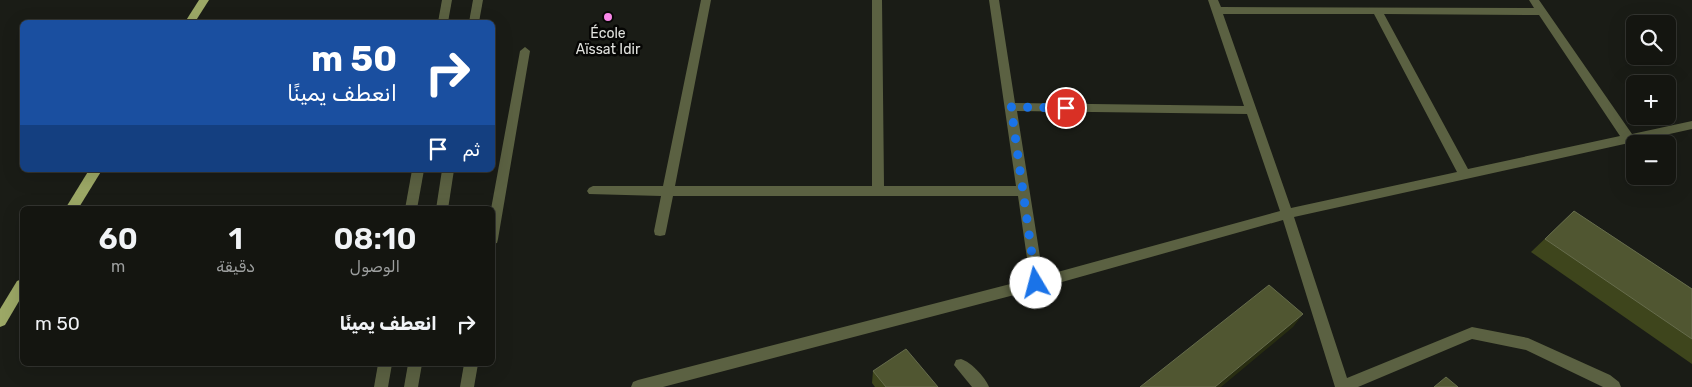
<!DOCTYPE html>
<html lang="ar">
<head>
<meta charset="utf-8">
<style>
	:root { --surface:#141510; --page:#1d1e19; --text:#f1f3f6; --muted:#9d9f9f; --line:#333430 }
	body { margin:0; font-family:Rubik,Vazirmatn,sans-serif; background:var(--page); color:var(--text); direction:rtl; height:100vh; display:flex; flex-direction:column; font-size:19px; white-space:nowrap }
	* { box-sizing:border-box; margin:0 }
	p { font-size:16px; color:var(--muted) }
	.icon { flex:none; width:28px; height:28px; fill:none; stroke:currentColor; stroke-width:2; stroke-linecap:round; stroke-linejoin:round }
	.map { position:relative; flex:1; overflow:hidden; direction:ltr }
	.sheet { position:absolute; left:20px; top:206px; width:475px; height:160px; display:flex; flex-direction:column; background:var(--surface); border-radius:8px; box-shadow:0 5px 20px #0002,0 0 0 1px var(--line); direction:rtl }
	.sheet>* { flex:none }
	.hud { position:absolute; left:20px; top:20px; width:475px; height:152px; border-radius:8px; box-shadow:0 5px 20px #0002,0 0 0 1px var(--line); direction:rtl; background:#1a4fa0; color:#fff; overflow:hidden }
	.controls { position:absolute; left:1626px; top:15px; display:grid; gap:10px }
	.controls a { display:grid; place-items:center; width:50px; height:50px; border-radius:8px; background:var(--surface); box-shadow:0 5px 20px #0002,0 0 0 1px var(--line); font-size:25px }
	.pin { position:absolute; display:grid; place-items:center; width:42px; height:42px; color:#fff; margin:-21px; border:2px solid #fff; border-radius:50%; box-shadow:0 1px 5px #0007 }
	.me { position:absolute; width:55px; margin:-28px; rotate:352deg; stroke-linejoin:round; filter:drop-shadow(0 0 4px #0008) }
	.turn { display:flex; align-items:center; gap:18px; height:105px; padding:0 15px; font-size:22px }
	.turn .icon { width:65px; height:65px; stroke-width:2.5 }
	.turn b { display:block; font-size:35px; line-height:42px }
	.then { display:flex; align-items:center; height:48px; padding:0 15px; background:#0003; gap:10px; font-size:19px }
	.eta { display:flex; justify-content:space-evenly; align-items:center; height:85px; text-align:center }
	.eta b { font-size:30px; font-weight:600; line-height:35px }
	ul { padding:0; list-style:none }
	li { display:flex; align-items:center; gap:15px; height:65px; padding:0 15px }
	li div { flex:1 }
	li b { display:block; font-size:19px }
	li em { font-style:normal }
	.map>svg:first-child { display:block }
</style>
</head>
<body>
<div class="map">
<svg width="1692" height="387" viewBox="0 0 1692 387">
	<rect width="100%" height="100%" fill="#1a1c16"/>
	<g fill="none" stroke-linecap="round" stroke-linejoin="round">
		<g fill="#5b6142" fill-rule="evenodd">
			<path d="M442,0H452L448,22H438Z"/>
			<path d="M473,0H483L479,22H469Z"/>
			<path d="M701,0H711L675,186H872V0H882L884,186H1016L989,0H999L1015,103L1244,106L1208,0H1218L1221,7L1534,8L1529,0H1539L1632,134L1692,121V129L1294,217L1347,378L1472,327L1528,338L1610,375L1619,382L1621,387H1603L1526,350L1472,339L1358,387H1335L1283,220L1037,289L663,387H631L633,382L638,380L1030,279L1018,196H673L666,231L665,235L660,236L655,235L654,231L661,196L589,194L587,191L589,188L593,186H663ZM1223,14H1374L1457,172L1291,208ZM1384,14L1539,15L1620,136L1468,169ZM1017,111L1247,114L1280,211L1043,276Z"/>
			<path d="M525,47L530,51L498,239L497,243L492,244V209H491L520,51Z"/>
			<path d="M412,170H424L417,209H405Z"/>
			<path d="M442,170H454L448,209H436Z"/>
			<path d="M961,359C971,362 985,377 989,387H972L954,365L956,360Z"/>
			<path d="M378,364H392L388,387H374Z"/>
			<path d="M408,364H422L418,387H404Z"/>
			<path d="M464,364H478L474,387H460Z"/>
		</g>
		<g fill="#9ca866" fill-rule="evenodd">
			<path d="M199,0H209L195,22H185Z"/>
			<path d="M89,170H102L78,209H65Z"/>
			<path d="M22,279V296L5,325L0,327V309L17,281Z"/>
		</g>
	</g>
	<g fill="#3e451c">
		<path d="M1574,211L1692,289V364L1531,252Z"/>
		<path d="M873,371L938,387H875L872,383Z"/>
	</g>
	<path fill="#282d11" d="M1303,314L1293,327L1221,387H1215Z"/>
	<g fill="#505631" stroke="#666c4c">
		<path d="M1574,211L1692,289V339L1545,239Z"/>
		<path d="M1269,285L1303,314L1215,387H1140Z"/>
		<path d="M906,349L938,387H886L873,371Z"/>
		<path d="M1446,377L1458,387H1434Z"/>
	</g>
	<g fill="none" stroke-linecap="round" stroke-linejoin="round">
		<path stroke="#1a73e8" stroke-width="9" stroke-dasharray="0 16.2" d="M1036,283L1011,107L1066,108"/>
	</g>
	<circle fill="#f987e8" stroke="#060604" stroke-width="2" cx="608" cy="17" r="5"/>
	<g text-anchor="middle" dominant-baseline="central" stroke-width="5" stroke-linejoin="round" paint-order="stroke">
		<g font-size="14" fill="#e1e2de" stroke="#060604">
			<text x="608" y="33">École<tspan x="608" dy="16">Aïssat Idir</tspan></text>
		</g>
	</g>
</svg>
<div class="controls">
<a><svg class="icon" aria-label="search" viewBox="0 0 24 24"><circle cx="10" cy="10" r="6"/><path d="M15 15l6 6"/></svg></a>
<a>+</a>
<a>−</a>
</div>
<div class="pin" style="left:1066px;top:108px;background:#d93025"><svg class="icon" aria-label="arrive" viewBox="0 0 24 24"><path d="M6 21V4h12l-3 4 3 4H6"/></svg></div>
<svg class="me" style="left:1036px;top:283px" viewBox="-20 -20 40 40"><circle r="19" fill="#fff"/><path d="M0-13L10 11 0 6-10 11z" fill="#1a73e8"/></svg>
<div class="hud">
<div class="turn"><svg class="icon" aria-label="right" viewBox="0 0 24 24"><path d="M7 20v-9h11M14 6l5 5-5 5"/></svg><div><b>50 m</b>انعطف يمينًا</div></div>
<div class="then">ثم<svg class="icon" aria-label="arrive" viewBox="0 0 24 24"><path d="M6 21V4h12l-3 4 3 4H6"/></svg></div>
</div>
<section class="sheet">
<div class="eta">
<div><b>08:10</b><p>الوصول</p></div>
<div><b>1</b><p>دقيقة</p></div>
<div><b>60</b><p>m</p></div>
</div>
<ul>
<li><svg class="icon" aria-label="right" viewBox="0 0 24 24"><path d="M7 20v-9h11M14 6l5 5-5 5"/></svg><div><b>انعطف يمينًا</b></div><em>50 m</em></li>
</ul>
</section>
</div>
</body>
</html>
